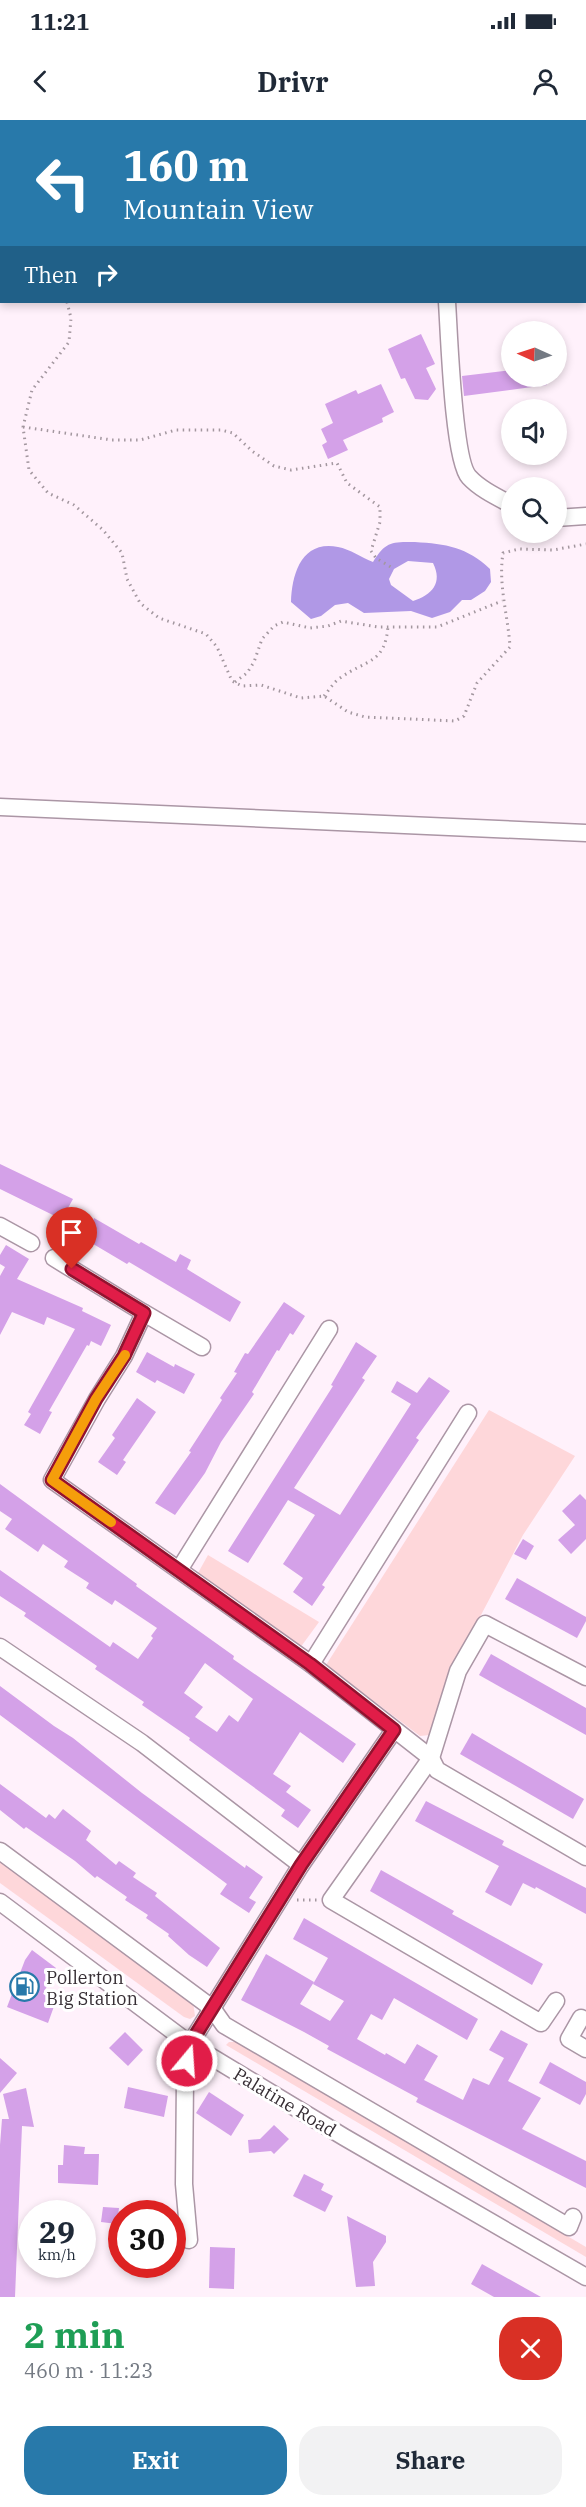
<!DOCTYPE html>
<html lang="en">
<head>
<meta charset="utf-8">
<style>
	:root { --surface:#fff; --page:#f2f2f3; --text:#1f2937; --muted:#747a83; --accent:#2879aa }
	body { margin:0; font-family:"IBM Plex Serif",serif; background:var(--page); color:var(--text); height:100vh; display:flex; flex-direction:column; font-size:22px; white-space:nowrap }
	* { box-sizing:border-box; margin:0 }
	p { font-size:20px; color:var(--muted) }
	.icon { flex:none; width:33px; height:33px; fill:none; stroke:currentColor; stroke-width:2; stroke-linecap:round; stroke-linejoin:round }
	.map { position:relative; height:2177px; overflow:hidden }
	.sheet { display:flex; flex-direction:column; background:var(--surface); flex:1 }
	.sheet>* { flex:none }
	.hud { position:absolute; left:0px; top:0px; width:586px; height:183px; box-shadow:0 3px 9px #0003; background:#2879aa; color:#fff; overflow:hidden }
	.needle { width:39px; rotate:273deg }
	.fabs { position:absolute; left:501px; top:201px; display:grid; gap:12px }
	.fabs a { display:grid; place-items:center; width:66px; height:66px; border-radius:50%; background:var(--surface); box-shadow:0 3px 9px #0003; font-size:30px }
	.speed { position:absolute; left:18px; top:2080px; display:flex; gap:12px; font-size:30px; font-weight:700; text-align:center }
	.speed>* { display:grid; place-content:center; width:78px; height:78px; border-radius:50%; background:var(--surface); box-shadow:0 3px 9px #0003; line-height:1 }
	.speed small { font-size:15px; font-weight:400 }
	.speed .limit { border:9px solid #d22; background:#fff; color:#111 }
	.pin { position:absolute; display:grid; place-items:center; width:51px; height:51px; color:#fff; margin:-62px -26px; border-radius:50% 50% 50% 0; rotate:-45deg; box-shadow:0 0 6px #0007 }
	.pin .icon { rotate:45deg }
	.me { position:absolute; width:66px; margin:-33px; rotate:18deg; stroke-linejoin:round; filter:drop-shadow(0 0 4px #0008) }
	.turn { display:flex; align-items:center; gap:21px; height:126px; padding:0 24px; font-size:27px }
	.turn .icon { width:78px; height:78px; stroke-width:2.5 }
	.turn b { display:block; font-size:42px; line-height:51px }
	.then { display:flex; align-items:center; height:57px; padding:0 24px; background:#0003; gap:12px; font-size:22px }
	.round { display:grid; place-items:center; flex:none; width:63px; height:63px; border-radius:24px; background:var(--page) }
	.summary { display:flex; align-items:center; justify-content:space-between; height:102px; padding:0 24px }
	h1 { font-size:36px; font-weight:700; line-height:45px; color:#1e9e55 }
	.button { display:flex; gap:12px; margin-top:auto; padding:12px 24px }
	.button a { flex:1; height:69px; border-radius:24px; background:var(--accent); color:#fff; font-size:24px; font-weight:700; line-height:69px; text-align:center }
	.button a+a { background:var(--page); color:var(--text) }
	.status { display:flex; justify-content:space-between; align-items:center; height:42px; padding:0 30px; background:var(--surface); direction:ltr }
	.status svg { height:16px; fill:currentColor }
	header { display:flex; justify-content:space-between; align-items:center; height:78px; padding:0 24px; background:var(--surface); font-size:27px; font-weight:700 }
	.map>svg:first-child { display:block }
</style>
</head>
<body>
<div class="status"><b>11:21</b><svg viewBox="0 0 49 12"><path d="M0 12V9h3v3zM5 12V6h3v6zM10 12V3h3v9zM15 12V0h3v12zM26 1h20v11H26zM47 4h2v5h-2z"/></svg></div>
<header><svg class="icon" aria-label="back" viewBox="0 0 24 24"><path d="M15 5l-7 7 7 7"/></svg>Drivr<svg class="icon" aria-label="person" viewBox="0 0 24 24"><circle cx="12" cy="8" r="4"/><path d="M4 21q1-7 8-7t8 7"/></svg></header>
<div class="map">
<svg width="586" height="2177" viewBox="0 0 586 2177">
	<rect width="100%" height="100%" fill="#fff1fb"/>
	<g fill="#fed7da">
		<path d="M489,1290L575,1336L523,1415L481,1495L453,1548L430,1615L420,1616L326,1545Z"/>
		<path d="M208,1435L319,1502L300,1528L198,1453Z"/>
		<path d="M0,1741L193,1882L195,1896L190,1899L184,1897L0,1763Z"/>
		<path d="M229,1922H236L586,2127V2137L226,1925Z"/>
	</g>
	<path fill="#b098e6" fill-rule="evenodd" d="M415,422C446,424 467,427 490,449L491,462L485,471L471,480H462L450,492L432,498L411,491L364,493L348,483L335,485L321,496L311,499L291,482C292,453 302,420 338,427C350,429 362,438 373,442C386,421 392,422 415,422ZM408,441L433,443C443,463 432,475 413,481L391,465L389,459L394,449Z"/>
	<g fill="#d4a1e8" fill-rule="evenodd">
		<path d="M421,214L435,244L426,248L436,269L428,280L415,279L405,258L401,259L388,229Z"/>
		<path d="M512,250V256H547V265L464,276L462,256Z"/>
		<path d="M381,264L394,292L382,298L383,302L343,320L348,330L328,339L322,325L327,322L321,309L333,303L325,284L356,270L358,274Z"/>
		<path d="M0,1044L73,1079L68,1088L93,1101L94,1098L139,1124L141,1122L176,1142L180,1134L191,1140L187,1149L190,1151L241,1182L230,1202L129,1142L127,1144L78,1115L76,1118L57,1108L61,1099L0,1069Z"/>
		<path d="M6,1125L29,1139L17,1159L83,1188L82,1191L111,1205L101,1226L91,1221L89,1226L87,1225L49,1291L52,1292L40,1314L24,1305L31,1294L28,1292L75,1209L47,1197L44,1205L12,1192L0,1215V1156L5,1147L0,1144V1135Z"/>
		<path d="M284,1182L305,1196L293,1215L290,1213L279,1231L277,1230L252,1272L254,1274L221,1322L205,1353L175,1395L155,1383L191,1332L189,1331L222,1280L220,1278L237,1253L234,1252L245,1233L248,1234Z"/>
		<path d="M356,1222L377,1236L362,1258L365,1260L294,1368L340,1395L411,1284L391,1272L397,1261L417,1273L429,1257L450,1271L416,1318L419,1320L322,1465L325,1467L312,1486L293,1472L303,1458L283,1444L315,1395L288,1380L248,1443L228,1431L333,1266L331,1265Z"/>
		<path d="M147,1232L174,1247L175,1244L195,1254L184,1274L157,1260L155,1263L136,1252Z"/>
		<path d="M137,1278L156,1292L123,1340L126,1342L117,1355L98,1342L115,1318L112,1315Z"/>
		<path d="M0,1364L137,1464L136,1466L234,1536L233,1539L356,1624L343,1643L300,1612L273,1654L291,1666L286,1672L311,1690L298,1708L281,1696L285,1690L189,1620L190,1618L142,1585L144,1582L95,1549L97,1546L24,1496L26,1493L0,1476V1450L110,1527L113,1522L138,1539L153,1518L151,1516L157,1508L115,1480L112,1485L86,1468L89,1463L64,1447L68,1441L43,1424L38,1432L5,1409L12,1399L0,1391ZM205,1543L253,1579L238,1602L229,1595L217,1612L195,1597L203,1587L184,1573Z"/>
		<path d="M580,1374L586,1380V1419L571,1434L558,1420L575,1405L562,1391Z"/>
		<path d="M523,1419L534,1426L526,1440L514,1434Z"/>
		<path d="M517,1458L586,1497V1501L577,1518L505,1479Z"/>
		<path d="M491,1534L586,1588V1615L479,1555Z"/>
		<path d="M0,1566L54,1606L73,1618L142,1673L245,1748L246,1745L263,1757L249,1778L256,1782L249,1793L220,1774L227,1764L0,1595Z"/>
		<path d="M472,1613L584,1679L573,1699L460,1634Z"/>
		<path d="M0,1664L46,1698L49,1694L55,1699L63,1689L91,1711L86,1720L116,1745L119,1741L136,1753L133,1757L157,1773L155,1776L220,1828L207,1847L189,1835L168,1816L169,1814L146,1798L148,1795L125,1780L127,1777L97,1756L95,1758L75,1741L26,1707L24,1709L0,1690Z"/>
		<path d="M426,1681L504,1721L502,1725L586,1768V1794L536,1767L535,1769L523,1763L511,1786L485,1772L499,1746L415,1701Z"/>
		<path d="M381,1750L454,1791L452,1794L543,1844L532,1865L370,1771Z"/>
		<path d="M304,1798L478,1899L467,1920L394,1878L382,1900L371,1894L357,1919L385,1935L386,1933L405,1944L417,1924L438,1936L424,1960L463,1980L473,1958L489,1965L504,1938L489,1930L501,1910L528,1924L508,1961L541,1978L522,2009L586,2041V2068L416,1982L418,1978L327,1929L329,1926L304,1912L241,1880L266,1834L314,1862L300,1884L330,1901L344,1881L313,1864L328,1838L293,1819Z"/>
		<path d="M32,1830L56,1848L43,1874L57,1878L48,1903L7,1887L25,1840Z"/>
		<path d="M125,1912L143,1930L128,1946L109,1928Z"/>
		<path d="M0,1938L17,1953L0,1973Z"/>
		<path d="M550,1942L586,1962V1974L580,1985L539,1963Z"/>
		<path d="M128,1967L168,1976L164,1997L124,1988Z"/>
		<path d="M26,1968L34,2007L22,2006L15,2177H0V2025L2,1999H9L3,1974Z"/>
		<path d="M209,1972L244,1995L231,2016L196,1993Z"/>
		<path d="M274,2005L289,2019L274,2034L271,2031L249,2033L248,2020L260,2019Z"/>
		<path d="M64,2025L85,2027L84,2034H99L98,2065L58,2063V2045H63Z"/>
		<path d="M304,2054L324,2064L321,2070L333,2076L325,2092L293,2076Z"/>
		<path d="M103,2087L119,2088L117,2104L101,2102Z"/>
		<path d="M347,2096L386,2116V2122L373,2142L375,2166L356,2167Z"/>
		<path d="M210,2127L235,2128L234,2169L209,2168Z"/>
		<path d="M482,2144L541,2177H494L471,2164Z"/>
	</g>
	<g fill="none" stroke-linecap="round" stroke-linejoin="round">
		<defs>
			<g id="minor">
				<path d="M447,182C449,210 453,340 469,357C480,369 497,377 512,385"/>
				<path d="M556,398L586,396"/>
				<path d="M0,687L586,713"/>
				<path d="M0,1106L31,1123"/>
				<path d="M54,1138L144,1193L124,1236L97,1279L52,1360L311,1544L431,1638L437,1650L586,1737"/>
				<path d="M144,1193L202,1227"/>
				<path d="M179,1450L329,1209"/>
				<path d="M0,1527L142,1623L301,1745"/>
				<path d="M311,1544L468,1293"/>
				<path d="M0,1731L212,1888L224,1905L569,2107L573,2097"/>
				<path d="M0,1782L190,1924L344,2017L586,2157"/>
				<path d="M556,1881L541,1903L331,1780L431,1638L458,1551L485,1504L586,1557"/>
				<path d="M581,1898L569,1919L586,1929"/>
				<path d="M189,2120L184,2064L185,1958L190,1924L301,1745L394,1610"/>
			</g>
		</defs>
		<use href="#minor" stroke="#ab96a5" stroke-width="19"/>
		<g stroke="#a3979f" stroke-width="3" stroke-dasharray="1.5 4.5" stroke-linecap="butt">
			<path d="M252,0L255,2"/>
			<path d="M207,2L218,0"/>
			<path d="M67,182L71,198L69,222L32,270L23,307L29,350L48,373L74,385L103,410L122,433L127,459L140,483L159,498L206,514L217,527L232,561L242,566L261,565L301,578L324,576L348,592L365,597L455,601L464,596L477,563L510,527C508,495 498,465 503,433L519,429L553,430L586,424"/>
			<path d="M23,307L112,320H140L176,310H221L233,313L252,331L274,346L291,350L337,343L347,363L380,387V402L371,431L376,438L394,449"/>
			<path d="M235,562L247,553L254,542L262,519L274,506L283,502L310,508L328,506L341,501L378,507H437L502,481"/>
			<path d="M324,576C329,570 334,562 340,558C367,539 385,544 388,506"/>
			<path d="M297,1780H317"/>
		</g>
		<use href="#minor" stroke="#fff" stroke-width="16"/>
	</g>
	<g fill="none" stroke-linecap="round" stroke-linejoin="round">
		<defs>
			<path id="route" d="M72,1149L144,1193L124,1236L96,1279L52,1360L310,1544L394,1610L301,1745L190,1924L187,1941"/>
		</defs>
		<use href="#route" stroke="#92132f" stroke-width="15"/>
		<use href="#route" stroke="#e11d48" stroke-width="10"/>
		<path stroke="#f59e0b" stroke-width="10" d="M111,1402L52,1360L96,1279L125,1235"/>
	</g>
	<defs>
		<symbol id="fuel-ring" viewBox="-11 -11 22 22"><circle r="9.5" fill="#fff" stroke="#2879aa" stroke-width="1.5"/><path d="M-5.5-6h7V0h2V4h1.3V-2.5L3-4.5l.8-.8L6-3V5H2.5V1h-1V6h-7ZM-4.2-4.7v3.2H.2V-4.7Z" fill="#2879aa"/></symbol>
	</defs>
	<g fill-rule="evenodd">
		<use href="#fuel-ring" x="8" y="1850" width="33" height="33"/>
	</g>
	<g text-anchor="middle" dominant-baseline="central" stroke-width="6" stroke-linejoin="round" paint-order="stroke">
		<g font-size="18" fill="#362e34" stroke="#fff" text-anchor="start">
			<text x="46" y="1857">Pollerton<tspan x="46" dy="21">Big Station</tspan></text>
		</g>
		<g font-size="18" fill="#362e34" stroke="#fff">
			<text transform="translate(285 1982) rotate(31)">Palatine Road</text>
		</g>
	</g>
</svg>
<div class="fabs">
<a><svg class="needle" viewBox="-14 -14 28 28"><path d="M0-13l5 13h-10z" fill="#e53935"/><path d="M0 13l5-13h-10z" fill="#747a83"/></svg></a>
<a><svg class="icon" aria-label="sound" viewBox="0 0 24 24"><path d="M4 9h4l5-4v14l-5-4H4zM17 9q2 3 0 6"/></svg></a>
<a><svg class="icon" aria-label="search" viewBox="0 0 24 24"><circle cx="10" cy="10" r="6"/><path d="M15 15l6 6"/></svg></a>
</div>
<div class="speed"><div>29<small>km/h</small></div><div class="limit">30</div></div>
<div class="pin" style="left:72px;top:1149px;background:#d93025"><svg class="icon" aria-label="arrive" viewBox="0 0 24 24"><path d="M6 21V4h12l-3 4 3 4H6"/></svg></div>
<svg class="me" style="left:187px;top:1941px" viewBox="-20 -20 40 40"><circle r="17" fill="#e11d48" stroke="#fff" stroke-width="3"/><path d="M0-11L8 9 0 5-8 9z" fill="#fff"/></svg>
<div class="hud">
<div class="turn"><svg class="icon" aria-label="left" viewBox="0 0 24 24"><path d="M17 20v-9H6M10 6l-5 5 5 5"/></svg><div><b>160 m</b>Mountain View</div></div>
<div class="then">Then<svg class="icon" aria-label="right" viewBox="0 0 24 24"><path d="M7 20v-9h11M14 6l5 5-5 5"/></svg></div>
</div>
</div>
<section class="sheet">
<div class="summary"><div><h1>2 min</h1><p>460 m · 11:23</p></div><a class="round" style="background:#d93025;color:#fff"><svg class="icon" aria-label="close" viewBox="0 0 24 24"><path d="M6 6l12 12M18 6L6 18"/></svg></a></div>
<div class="button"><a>Exit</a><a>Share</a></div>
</section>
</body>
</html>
